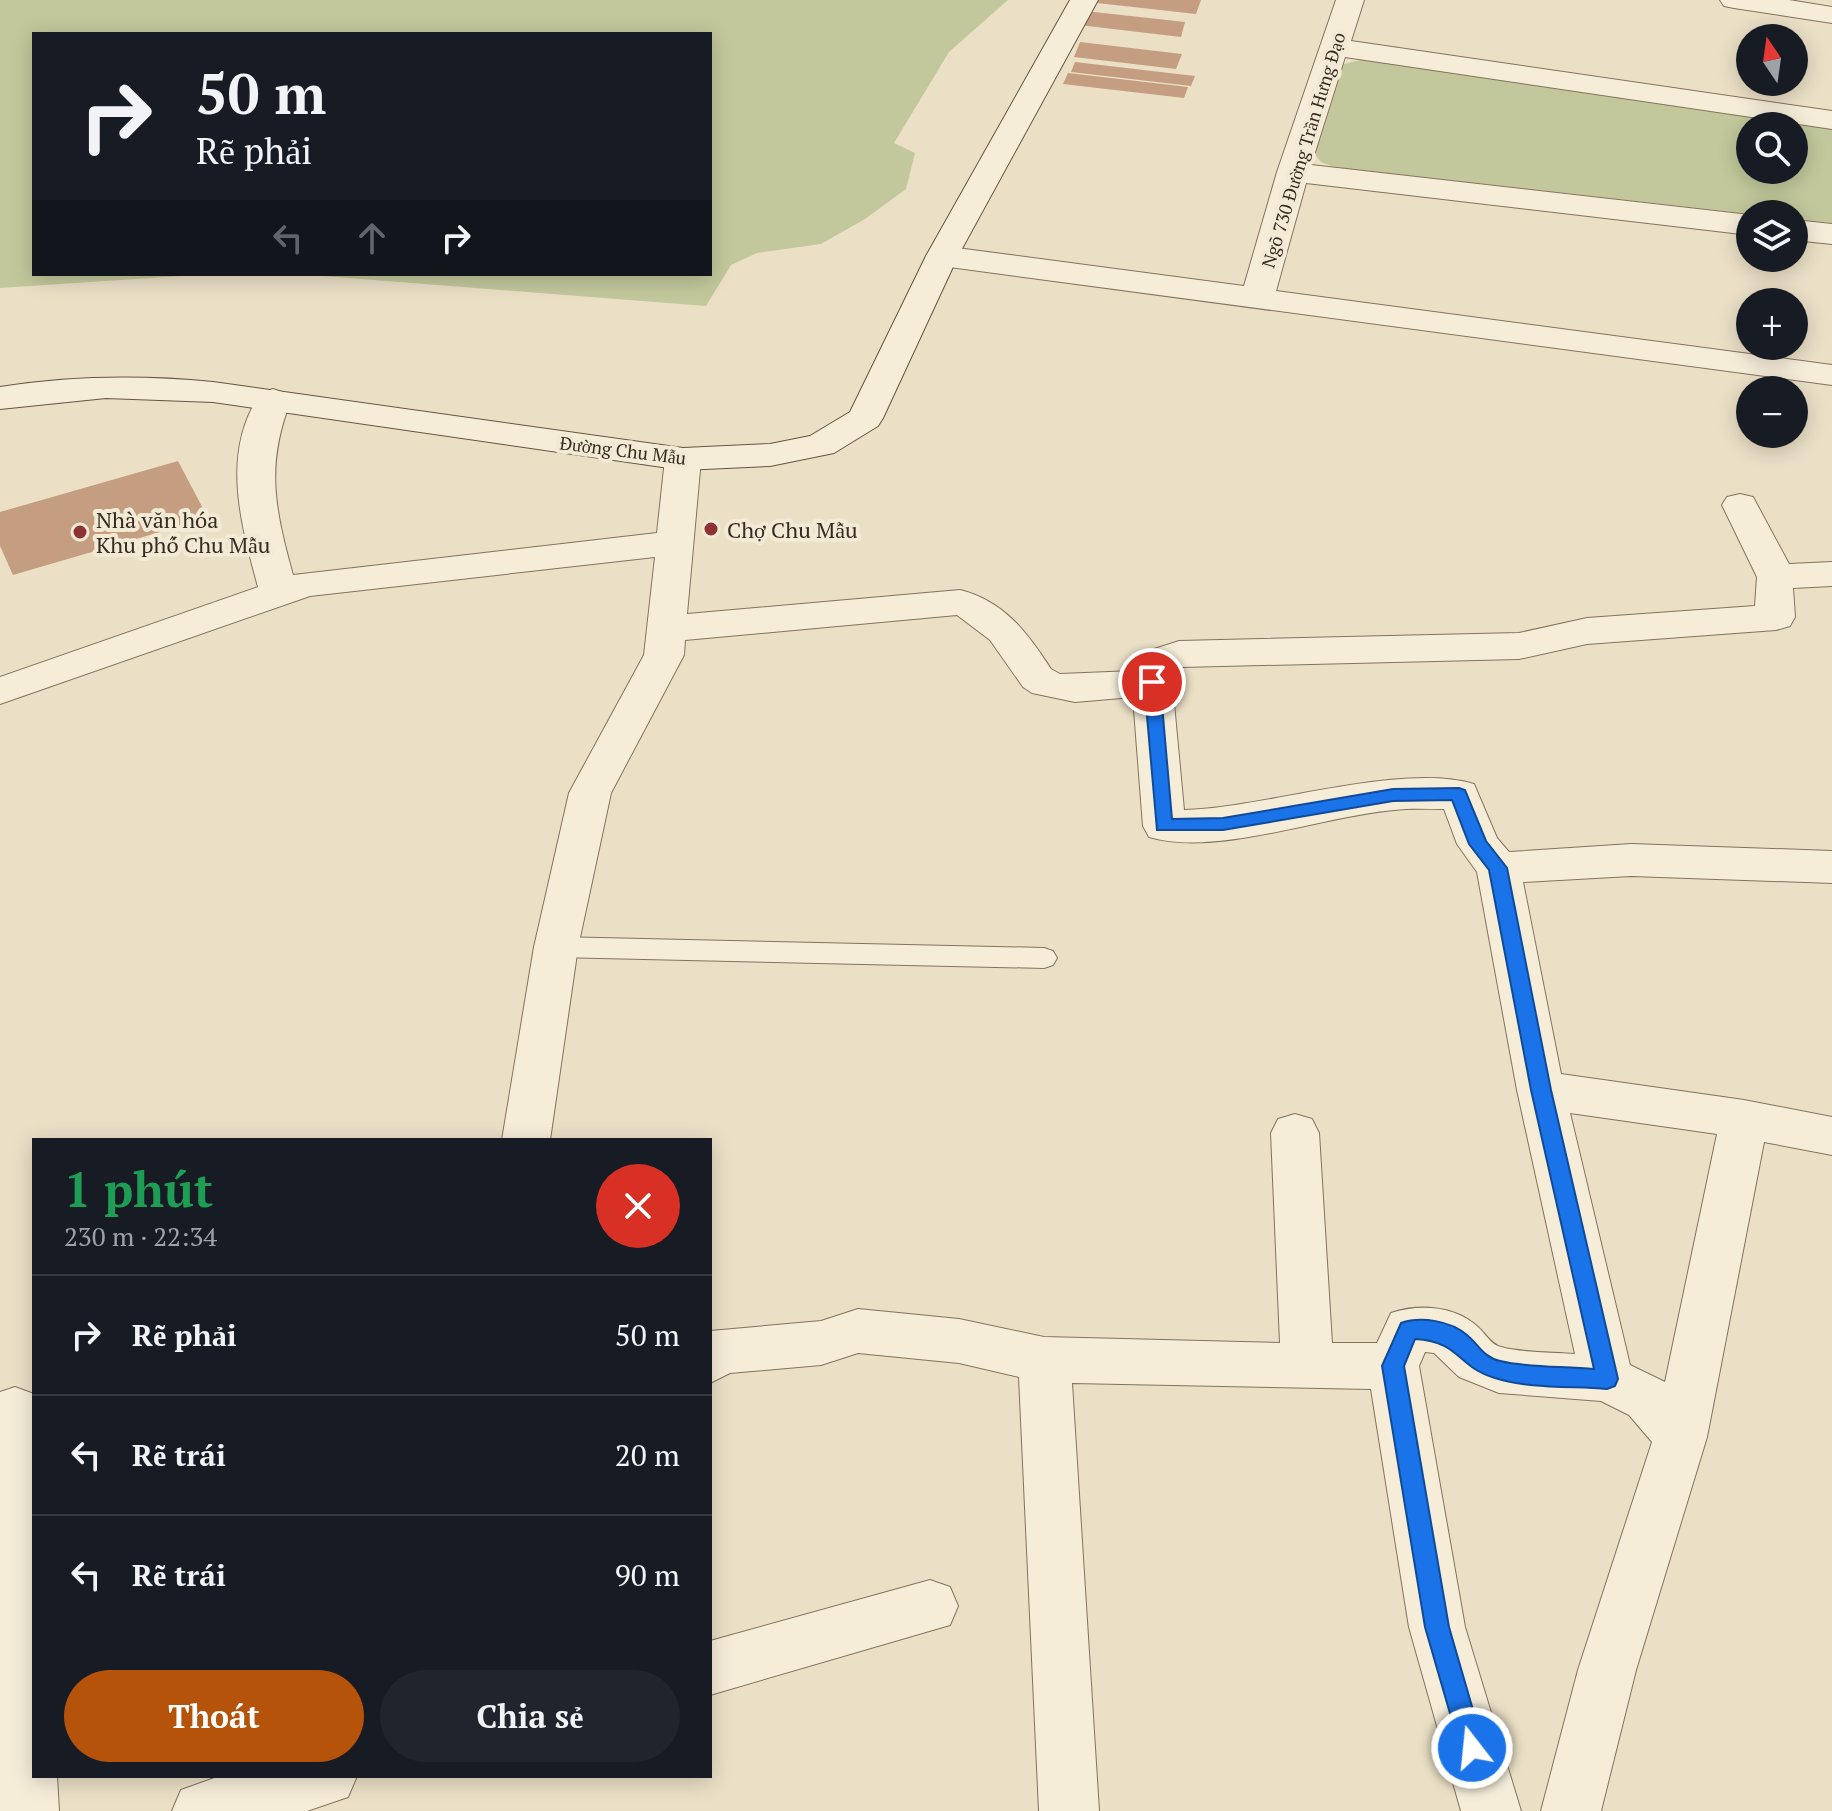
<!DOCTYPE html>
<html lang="vi">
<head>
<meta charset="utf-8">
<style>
	:root { --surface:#171b24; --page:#20242c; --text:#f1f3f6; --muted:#9ea1a6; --line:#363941; --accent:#b45309 }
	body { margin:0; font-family:"PT Serif",serif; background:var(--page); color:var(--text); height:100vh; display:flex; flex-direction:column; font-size:30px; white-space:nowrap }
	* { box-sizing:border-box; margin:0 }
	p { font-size:26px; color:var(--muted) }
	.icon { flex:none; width:44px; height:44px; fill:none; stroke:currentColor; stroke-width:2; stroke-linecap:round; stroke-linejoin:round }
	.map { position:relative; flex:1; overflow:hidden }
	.side { position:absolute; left:32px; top:1138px; width:680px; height:640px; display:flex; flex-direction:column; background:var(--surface); border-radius:0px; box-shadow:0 4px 20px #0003 }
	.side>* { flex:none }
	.hud { position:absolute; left:32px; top:32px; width:680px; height:244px; border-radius:0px; box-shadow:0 4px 20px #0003; background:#171b24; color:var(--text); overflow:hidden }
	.needle { width:52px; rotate:347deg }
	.buttons { position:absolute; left:1736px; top:24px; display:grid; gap:16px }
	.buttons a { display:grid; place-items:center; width:72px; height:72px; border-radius:50%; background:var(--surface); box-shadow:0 4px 20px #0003; font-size:40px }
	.pin { position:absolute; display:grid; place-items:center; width:68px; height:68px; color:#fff; margin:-34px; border:4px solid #fff; border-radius:50%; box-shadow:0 2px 8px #0007 }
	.me { position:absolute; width:88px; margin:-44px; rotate:344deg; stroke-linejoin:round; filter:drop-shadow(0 0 6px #0008) }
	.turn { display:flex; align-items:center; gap:28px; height:168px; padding:0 32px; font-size:36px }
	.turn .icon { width:104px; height:104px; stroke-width:2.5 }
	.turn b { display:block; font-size:56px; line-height:68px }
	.lanes { display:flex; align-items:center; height:76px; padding:0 32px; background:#0003; justify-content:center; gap:40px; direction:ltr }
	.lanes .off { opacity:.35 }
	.round { display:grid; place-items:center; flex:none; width:84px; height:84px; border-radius:42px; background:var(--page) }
	.summary { display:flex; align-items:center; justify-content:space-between; height:136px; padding:0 32px }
	h1 { font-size:48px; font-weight:600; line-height:60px; color:#1e9e55 }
	.action { display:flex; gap:16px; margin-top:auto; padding:16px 32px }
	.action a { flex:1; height:92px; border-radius:48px; background:var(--accent); color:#fff; font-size:32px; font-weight:600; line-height:92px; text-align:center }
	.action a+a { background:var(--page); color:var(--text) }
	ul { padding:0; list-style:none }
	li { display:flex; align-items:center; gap:24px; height:120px; padding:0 32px; border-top:2px solid var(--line) }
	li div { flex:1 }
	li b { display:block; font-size:30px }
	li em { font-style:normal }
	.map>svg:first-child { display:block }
</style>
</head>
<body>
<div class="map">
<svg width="1832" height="1811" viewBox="0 0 1832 1811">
	<rect width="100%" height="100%" fill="#ebe0c6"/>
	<g fill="#c2c89b" fill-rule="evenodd">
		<path d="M0,0H1008L949,52L894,143L915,153L906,189L865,219L821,244L757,253L731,265L706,306L323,276L254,274H710V34H34V274H211L0,288Z"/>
		<path d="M1364,59L1832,127V223L1794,219V214H1750L1334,167L1321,162L1313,152L1337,66ZM1750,126H1794V170H1750Z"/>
	</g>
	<g fill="#c59d80">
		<path d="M1098,0H1201L1196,14L1097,3Z"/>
		<path d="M1085,11L1185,22L1181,37L1079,25Z"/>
		<path d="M1080,42L1182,54L1176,69L1074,57Z"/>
		<path d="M1075,62L1195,76L1191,86L1071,72Z"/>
		<path d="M1068,73L1188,87L1184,98L1063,84Z"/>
		<path d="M178,461L208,518L13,575L0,546V512Z"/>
	</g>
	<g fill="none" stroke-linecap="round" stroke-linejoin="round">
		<defs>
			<path id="lane" d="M556,937L1044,948L1053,951L1057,958L1053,965L1044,968L556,957L547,954L543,947L547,940Z"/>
			<g id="street">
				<path d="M1336,0H1364L1351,41L1832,111V129L1345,57L1311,165L1750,215V235L1306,183L1276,291L1832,365V385L942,266L931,263L926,256L931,249L942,246L1244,286L1277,172Z"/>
				<path d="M1720,0H1789L1832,7V23L1734,8L1724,6Z"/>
				<path d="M1794,220L1832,224V244L1794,240Z"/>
				<path d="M273,389L285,393L291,400C265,466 275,509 293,575L657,533L665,459L670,451L683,448L696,451L701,459L687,614L960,590C1004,601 1027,632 1051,669L1060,674L1134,671L1142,653L1179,641L1519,633L1587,618L1755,606L1757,577L1722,505L1727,497L1740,494L1753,497L1789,564L1832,562V586L1793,588L1795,617L1790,626L1776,630L1587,644L1519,659L1182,667L1174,670L1172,682L1184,810C1266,808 1400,762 1474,784L1497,838L1509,852L1631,844L1832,851V883L1631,876L1523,882L1561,1074L1744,1100L1832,1117V1155L1764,1142L1707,1437L1636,1670L1601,1811H1541L1578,1670L1652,1442L1629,1415L1601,1401L1499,1393L1459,1377L1434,1353L1425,1352L1419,1366L1465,1627L1521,1811H1461L1409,1627L1371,1389L1072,1383L1099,1811H1039L1019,1377L959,1363L858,1353L821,1365L730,1373L710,1383V1331L821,1321L858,1309L959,1319L1044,1337L1280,1343L1271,1133L1278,1119L1295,1114L1312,1119L1319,1133L1332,1343H1377L1391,1313C1418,1304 1455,1305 1478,1327C1485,1333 1491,1345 1501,1347C1524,1353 1552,1352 1575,1354L1517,1090L1477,872L1457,844L1444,809C1427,809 1410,808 1394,810C1322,816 1217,857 1149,837L1143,826L1133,697L1075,702L1032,693L1023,687L990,640L957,615L685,640L684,655L611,793L578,947L550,1140H502L534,947L569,793L644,655L655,557L310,596L0,704V677L258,587C241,524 220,452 261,393ZM1570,1113L1717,1134L1665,1382L1630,1365Z"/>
				<path d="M15,1387L34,1394V1776H57L59,1811H0V1392Z"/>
				<path d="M930,1580L950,1587L958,1606L950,1625L710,1695V1641Z"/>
				<path d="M220,1776H357L348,1797L307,1811H172L181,1790Z"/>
			</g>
			<path id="secondary" d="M1070,0H1098L958,256L883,418L878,426L834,453L770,466L683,470L213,402L106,398L0,409V387C71,376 141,375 213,382L683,448L770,444L810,436L850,412L926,256Z"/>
		</defs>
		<use href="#lane" stroke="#84725d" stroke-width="2"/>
		<use href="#street" stroke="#84725d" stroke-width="2"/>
		<use href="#secondary" stroke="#665441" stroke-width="2"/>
		<use href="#lane" fill="#f6edd9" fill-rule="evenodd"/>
		<use href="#street" fill="#f6edd9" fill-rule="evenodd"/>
		<use href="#secondary" fill="#f6edd9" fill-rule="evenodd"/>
	</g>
	<path fill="#1a73e8" stroke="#114b97" stroke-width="2" d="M1152,676L1160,682L1172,819L1223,818L1393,789L1459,788L1465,790L1486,841L1507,868L1551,1090L1618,1379L1615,1386L1607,1389C1572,1386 1529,1389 1495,1378C1455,1366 1462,1342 1415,1339L1404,1366L1449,1627L1484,1748L1481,1757L1472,1760L1463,1757L1460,1748L1425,1627L1382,1366L1401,1323C1421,1316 1451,1321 1467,1335C1479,1345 1483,1357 1500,1361C1529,1368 1564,1366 1594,1369L1531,1090L1489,870L1469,844L1452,800L1393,801L1223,830H1157L1144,682Z"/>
	<g fill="#8e3333" stroke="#f3ead5" stroke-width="3">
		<circle cx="711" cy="529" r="8"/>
		<circle cx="80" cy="532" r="8"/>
	</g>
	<g text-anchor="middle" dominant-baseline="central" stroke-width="8" stroke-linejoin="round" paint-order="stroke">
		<g font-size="18" fill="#362b20" stroke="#f3ead5">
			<text transform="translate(1303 150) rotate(-73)">Ngõ 730 Đường Trần Hưng Đạo</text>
			<text transform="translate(623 450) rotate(7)">Đường Chu Mẫu</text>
		</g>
		<g font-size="22" fill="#362b20" stroke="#f3ead5" text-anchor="start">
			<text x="96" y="519">Nhà văn hóa<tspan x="96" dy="25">Khu phố Chu Mẫu</tspan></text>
			<text x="727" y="529">Chợ Chu Mẫu</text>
		</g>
	</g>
</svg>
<div class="buttons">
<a><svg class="needle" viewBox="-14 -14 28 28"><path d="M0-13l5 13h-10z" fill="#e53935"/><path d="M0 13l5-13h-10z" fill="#9ea1a6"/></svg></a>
<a><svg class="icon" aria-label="search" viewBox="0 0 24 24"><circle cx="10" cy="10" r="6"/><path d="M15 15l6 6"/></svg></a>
<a><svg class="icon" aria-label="layers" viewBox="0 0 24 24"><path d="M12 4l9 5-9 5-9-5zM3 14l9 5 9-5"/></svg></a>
<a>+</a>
<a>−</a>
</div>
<div class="pin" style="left:1152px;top:682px;background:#d93025"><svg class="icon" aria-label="arrive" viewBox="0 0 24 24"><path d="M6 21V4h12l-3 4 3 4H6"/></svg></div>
<svg class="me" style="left:1472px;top:1748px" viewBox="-20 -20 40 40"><circle r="17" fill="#1a73e8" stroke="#fff" stroke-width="3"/><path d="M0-11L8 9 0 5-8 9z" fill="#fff"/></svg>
<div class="hud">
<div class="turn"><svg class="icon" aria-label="right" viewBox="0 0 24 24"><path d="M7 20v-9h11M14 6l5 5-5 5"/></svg><div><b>50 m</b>Rẽ phải</div></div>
<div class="lanes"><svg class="icon off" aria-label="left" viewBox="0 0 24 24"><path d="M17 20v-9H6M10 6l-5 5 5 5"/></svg><svg class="icon off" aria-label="ahead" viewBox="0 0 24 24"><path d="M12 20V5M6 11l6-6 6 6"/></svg><svg class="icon" aria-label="right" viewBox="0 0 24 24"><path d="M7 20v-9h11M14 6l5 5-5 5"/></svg></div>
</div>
<section class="side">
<div class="summary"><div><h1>1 phút</h1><p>230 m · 22:34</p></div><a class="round" style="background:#d93025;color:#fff"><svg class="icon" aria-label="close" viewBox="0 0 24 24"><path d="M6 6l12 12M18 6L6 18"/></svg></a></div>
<ul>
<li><svg class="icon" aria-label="right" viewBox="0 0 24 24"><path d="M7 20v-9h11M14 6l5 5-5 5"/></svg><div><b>Rẽ phải</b></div><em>50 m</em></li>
<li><svg class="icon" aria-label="left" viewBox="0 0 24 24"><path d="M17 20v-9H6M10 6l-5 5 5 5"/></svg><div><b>Rẽ trái</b></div><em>20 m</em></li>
<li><svg class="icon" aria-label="left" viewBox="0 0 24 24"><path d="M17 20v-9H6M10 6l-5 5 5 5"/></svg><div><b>Rẽ trái</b></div><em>90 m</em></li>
</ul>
<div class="action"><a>Thoát</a><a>Chia sẻ</a></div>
</section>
</div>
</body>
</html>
